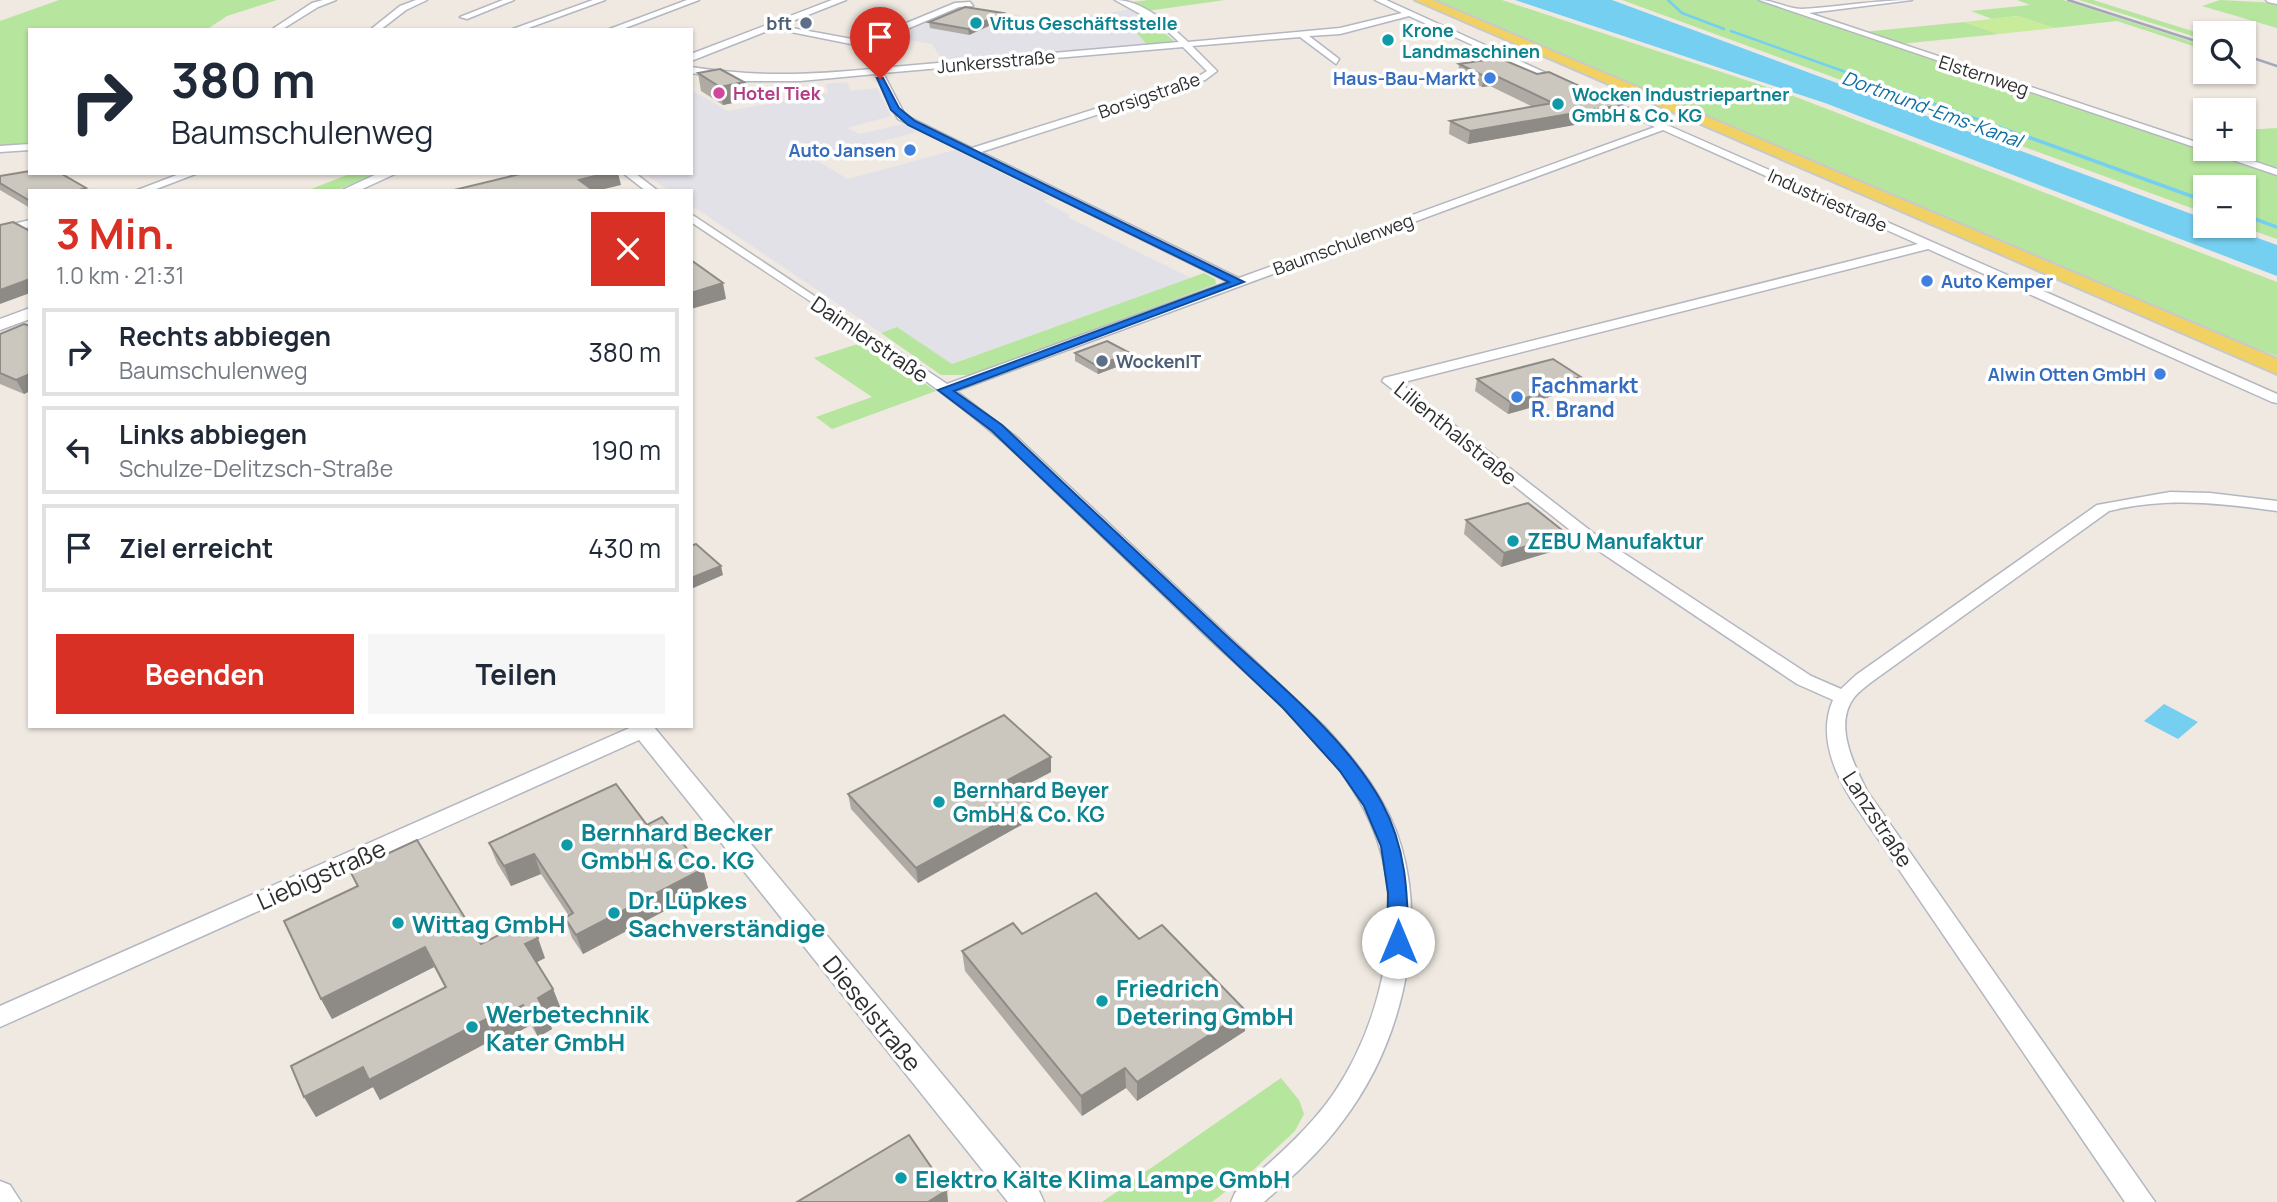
<!DOCTYPE html>
<html lang="de">
<head>
<meta charset="utf-8">
<style>
	:root { --surface:#fff; --page:#f6f6f7; --text:#1f2937; --muted:#747a83; --line:#e0e1e3; --accent:#d93025 }
	body { margin:0; font-family:Manrope,sans-serif; background:var(--page); color:var(--text); height:100vh; display:flex; flex-direction:column; font-size:26px; white-space:nowrap }
	* { box-sizing:border-box; margin:0 }
	p { font-size:23px; color:var(--muted) }
	.icon { flex:none; width:38px; height:38px; fill:none; stroke:currentColor; stroke-width:2; stroke-linecap:round; stroke-linejoin:round }
	.map { position:relative; flex:1; overflow:hidden }
	.details { position:absolute; left:28px; top:189px; width:665px; height:539px; display:flex; flex-direction:column; background:var(--surface); border-radius:0px; box-shadow:0 2px 5px #0004 }
	.details>* { flex:none }
	.banner { position:absolute; left:28px; top:28px; width:665px; height:147px; border-radius:0px; box-shadow:0 2px 5px #0004; background:#fff; color:var(--text); overflow:hidden }
	.buttons { position:absolute; left:2193px; top:21px; display:grid; gap:14px }
	.buttons a { display:grid; place-items:center; width:63px; height:63px; border-radius:0px; background:var(--surface); box-shadow:0 2px 5px #0004; font-size:35px }
	.pin { position:absolute; display:grid; place-items:center; width:60px; height:60px; color:#fff; margin:-72px -30px; border-radius:50% 50% 50% 0; rotate:-45deg; box-shadow:0 0 7px #0007 }
	.pin .icon { rotate:45deg }
	.me { position:absolute; width:77px; margin:-38px; rotate:0deg; stroke-linejoin:round; filter:drop-shadow(0 0 5px #0008) }
	.turn { display:flex; align-items:center; gap:24px; height:147px; padding:0 28px; font-size:32px }
	.turn .icon { width:91px; height:91px; stroke-width:2.5 }
	.turn b { display:block; font-size:49px; line-height:60px }
	.round { display:grid; place-items:center; flex:none; width:74px; height:74px; border-radius:0px; background:var(--page) }
	.headline { display:flex; align-items:center; justify-content:space-between; height:119px; padding:0 28px }
	h1 { font-size:42px; font-weight:700; line-height:52px; color:var(--accent) }
	.action { display:flex; gap:14px; margin-top:auto; padding:14px 28px }
	.action a { flex:1; height:80px; border-radius:0px; background:var(--accent); color:#fff; font-size:28px; font-weight:700; line-height:80px; text-align:center }
	.action a+a { background:var(--page); color:var(--text) }
	ul { padding:0; list-style:none }
	li { display:flex; align-items:center; gap:21px; height:88px; margin:0 14px 10px; padding:0 14px; border:4px solid var(--line); border-radius:0px }
	li div { flex:1 }
	li b { display:block; font-size:26px }
	li em { font-style:normal }
	.map>svg:first-child { display:block }
</style>
</head>
<body>
<div class="map">
<svg width="2277" height="1202" viewBox="0 0 2277 1202">
	<rect width="100%" height="100%" fill="#efe9e1"/>
	<g fill="#e3e1e8">
		<path d="M963,6L1052,21L1133,9L1156,20L1177,39L1171,43L944,63L932,44L890,37Z"/>
		<path d="M847,82L851,91L877,88L891,116L847,128L860,134L903,124L917,132L814,159L848,179L955,150L1052,198L1043,201L1070,215L1068,217L1191,278L952,364L897,328L881,333L691,205V191H670L643,173H691V90L728,111L828,93L826,84Z"/>
	</g>
	<g fill="#b6e59e">
		<path d="M59,0H277L227,16L206,30H30V142L0,148V21Z"/>
		<path d="M1148,0H1225L1147,11L1131,2Z"/>
		<path d="M1433,0H1502L1788,94L2277,282V356L2235,341Z"/>
		<path d="M1622,0H1757L2277,174V239L2240,226H2244V187H2205V213Z"/>
		<path d="M2017,0H2063L2205,46V50L2117,21L2054,28L2018,16L1992,19L1971,11L2030,5Z"/>
		<path d="M2079,0H2093L2205,35V40Z"/>
		<path d="M2220,0L2277,3V28L2202,6Z"/>
		<path d="M1127,21H1149L1175,42L1148,46Z"/>
		<path d="M1964,22L1999,34L1900,44L1863,32Z"/>
		<path d="M2277,128V169L2217,149H2244V130Z"/>
		<path d="M352,173H380L334,191H306Z"/>
		<path d="M1204,273L1215,279L1216,284L971,375H941L881,333L897,327L952,364Z"/>
		<path d="M864,342L936,391L832,429L816,417L872,397L814,358Z"/>
		<path d="M1281,1078L1299,1100L1304,1114L1295,1131L1251,1172L1212,1202H1102Z"/>
	</g>
	<path fill="#c9ec9a" d="M2018,16L2054,28L1999,34L1964,22Z"/>
	<g fill="#75cff0">
		<path d="M1515,0H1612L2205,219V226H2225L2277,245V276L1825,103Z"/>
		<path d="M2164,704L2198,722L2178,739L2144,721Z"/>
	</g>
	<g fill="none" stroke-linecap="round" stroke-linejoin="round">
		<g stroke="#75cff0" stroke-width="2.5">
			<path d="M1668,0L1682,13L1724,29"/>
			<path d="M1731,31L2033,139"/>
		</g>
		<g stroke="#75cff0" stroke-width="3.5">
			<path d="M2028,137L2205,201"/>
			<path d="M2244,215L2277,227"/>
		</g>
		<defs>
			<g id="minor">
				<path d="M323,0H336L318,7L281,30H271L312,3Z"/>
				<path d="M416,0H427L406,10L380,30H370L400,6Z"/>
				<path d="M503,0H514L467,19L460,17Z"/>
				<path d="M593,0H605L523,30H510Z"/>
				<path d="M687,0H699L620,30H607Z"/>
				<path d="M1115,0C1142,0 1169,24 1188,42L1340,28L1402,13L1375,0H1386L1568,83L1560,85L1409,16L1340,34L1309,36L1339,59L1336,64L1300,37L1192,46L1217,71L1205,80L981,152L1239,278L1655,127L1596,100L1594,98L1599,95L2277,394V403L2272,402L1928,249L1400,383L1596,535L1811,676L1841,689L1856,675L2097,505L2170,492L2210,493L2277,501V511C2219,503 2166,497 2109,511L1870,683C1864,688 1857,693 1853,699C1834,726 1854,765 1867,791L2155,1202H2125L1851,799C1833,770 1818,734 1833,700L1797,684L1584,541L1382,381L1384,378L1918,244L1663,130L956,391L1019,439L1324,726C1356,761 1388,800 1401,846C1428,937 1399,1048 1342,1122C1320,1152 1292,1177 1264,1202H1231L1235,1193C1271,1162 1308,1131 1334,1093C1380,1025 1405,921 1378,842C1349,756 1272,698 1208,638C1159,591 1111,545 1062,498C1040,477 1018,454 994,434C900,356 793,291 691,222V214L947,384L1228,282L898,119L875,74L800,81H743L691,73V67C757,77 806,75 872,69L861,46L766,27L770,24L863,41L955,3L970,2L973,6L959,7L869,45L881,68L1179,42L1162,26ZM1183,47L1207,71L1199,76L972,148L905,115L883,73Z"/>
				<path d="M1759,0C1774,0 1788,9 1802,9C1839,7 1875,0 1912,0L1809,13L2205,145V149H2217L2277,169V175Z"/>
				<path d="M30,144V150L0,152V146Z"/>
				<path d="M182,173H198L151,191H135Z"/>
				<path d="M623,173H635L658,191H646Z"/>
				<path d="M30,220V227L0,234V227Z"/>
				<path d="M634,726H650L653,730L650,735L0,1027V1006Z"/>
				<path d="M0,1181L10,1185L21,1202H0Z"/>
			</g>
			<g id="tertiary">
				<path d="M832,0H846L691,61V54Z"/>
				<path d="M2266,0H2277V4L2268,2Z"/>
				<path d="M379,173H397L358,191H340Z"/>
				<path d="M30,308V319L0,330V319Z"/>
				<path d="M628,726H653L1039,1191L1044,1202H1008Z"/>
			</g>
			<path id="primary" d="M1415,0H1432L2277,359V374Z"/>
		</defs>
		<use href="#minor" stroke="#b4b7c1" stroke-width="3"/>
		<use href="#tertiary" stroke="#b4b7c1" stroke-width="3"/>
		<use href="#primary" stroke="#c9c9c9" stroke-width="4"/>
		<use href="#minor" fill="#fff" fill-rule="evenodd"/>
		<use href="#tertiary" fill="#fff" fill-rule="evenodd"/>
		<use href="#primary" fill="#f2d163" fill-rule="evenodd"/>
		<g stroke="#a3a6b8" stroke-width="2.5">
			<path d="M2068,0L2205,44"/>
			<path d="M2244,55L2277,66"/>
		</g>
	</g>
	<g fill="#afaba4">
		<path d="M1003,13L1004,19L969,35L930,28L929,22Z"/>
		<path d="M1459,64L1619,117L1468,144L1449,134L1450,121L1533,107L1490,86L1482,87L1458,76Z"/>
		<path d="M698,73L744,82L747,100L723,105L701,91Z"/>
		<path d="M0,176L86,188L88,191H30V208L0,190Z"/>
		<path d="M30,326V391L24,394L0,384V334Z"/>
		<path d="M1075,353L1130,362L1098,374L1075,361Z"/>
		<path d="M1477,379L1578,389L1535,401L1533,407L1508,414L1475,391Z"/>
		<path d="M1466,520L1567,534L1564,548L1501,567L1464,534Z"/>
		<path d="M1051,772L1016,790L1031,805L1032,819L918,883L851,809L848,794Z"/>
		<path d="M647,825L703,869L708,888L583,954L572,938L565,918L569,916L541,874L511,886L497,863L489,843Z"/>
		<path d="M350,871L481,944L545,958L537,962L553,989L561,1009L547,1017L552,1029L538,1037L531,1025L497,1043L494,1039L380,1100L373,1087L316,1117L304,1097L445,988L434,967L332,1019L321,999L357,887Z"/>
		<path d="M1022,934L1139,939L1245,1031L1137,1101L1126,1088L1082,1116L965,971L962,951Z"/>
	</g>
	<g fill="#8e8b86">
		<path d="M1003,13L1004,19L969,35L968,29Z"/>
		<path d="M1492,74L1490,86L1482,87L1484,76Z"/>
		<path d="M744,82L747,100L723,105L720,87Z"/>
		<path d="M1621,105L1619,117L1468,144L1470,131Z"/>
		<path d="M607,173H618L621,185L596,191H582L579,180Z"/>
		<path d="M30,279V293L0,304V290Z"/>
		<path d="M723,283L726,299L691,309V293Z"/>
		<path d="M1130,353V362L1098,374L1097,366Z"/>
		<path d="M30,374V391L24,394L16,380Z"/>
		<path d="M1581,377L1578,389L1535,401L1533,407L1508,414L1510,402L1530,390Z"/>
		<path d="M1567,534L1564,548L1501,567L1504,553Z"/>
		<path d="M721,566L723,575L691,589V578Z"/>
		<path d="M1051,757V772L1007,795L1006,781Z"/>
		<path d="M1031,805L1032,819L918,883L916,868Z"/>
		<path d="M534,854L541,874L511,886L504,866Z"/>
		<path d="M703,869L708,888L583,954L576,935Z"/>
		<path d="M538,938L545,958L533,964L525,944Z"/>
		<path d="M425,947L434,967L332,1019L321,999Z"/>
		<path d="M553,989L561,1009L547,1017L552,1029L538,1037L530,1017L538,998Z"/>
		<path d="M523,1005L531,1025L497,1043L488,1023Z"/>
		<path d="M1246,1011L1245,1031L1137,1101V1082Z"/>
		<path d="M486,1019L494,1039L380,1100L373,1087L316,1117L304,1097L363,1067Z"/>
		<path d="M1125,1068L1126,1088L1082,1116L1081,1096Z"/>
		<path d="M947,1190L948,1202H928Z"/>
	</g>
	<g fill="#cbc7bf" stroke="#8e8b86" stroke-width="2">
		<path d="M965,7L1003,13L968,29L929,22Z"/>
		<path d="M1499,58L1537,74L1549,72L1621,105L1470,131L1450,121L1553,103L1492,74L1484,76L1459,64Z"/>
		<path d="M720,69L744,82L720,87L698,73Z"/>
		<path d="M30,171V173H60L86,188L76,191H30V201L0,183V176Z"/>
		<path d="M524,173H607L579,180L594,191H450Z"/>
		<path d="M13,222L30,231V279L0,290V225Z"/>
		<path d="M691,260L723,283L691,293Z"/>
		<path d="M24,324L30,326V374L16,380L0,373V334Z"/>
		<path d="M1107,341L1130,353L1097,366L1075,353Z"/>
		<path d="M1553,359L1581,377L1530,390L1536,395L1510,402L1477,379Z"/>
		<path d="M1528,503L1567,534L1504,553L1466,520Z"/>
		<path d="M696,544L721,566L691,578V546Z"/>
		<path d="M1004,715L1051,757L1006,781L1031,805L916,868L848,794Z"/>
		<path d="M616,784L647,825L662,817L703,869L576,935L565,918L573,913L534,854L504,866L489,843Z"/>
		<path d="M417,840L481,944L527,921L538,938L525,944L553,989L538,998L544,1009L530,1017L523,1005L488,1023L486,1019L369,1080L363,1067L304,1097L291,1066L446,987L425,947L321,999L284,921L358,886L350,871Z"/>
		<path d="M1096,893L1139,939L1162,925L1246,1011L1137,1082L1125,1068L1081,1096L962,951L1013,923L1022,934Z"/>
		<path d="M909,1135L947,1190L928,1202H797Z"/>
	</g>
	<path fill="#1a73e8" stroke="#114b97" stroke-width="2" d="M877,78H883L899,108L915,121L1244,282L954,391L1002,425C1078,497 1154,568 1231,640C1282,687 1348,741 1382,803C1406,847 1408,893 1408,942L1405,948H1391L1387,942L1388,893L1381,846L1364,806L1340,771L1283,708L992,431L938,390L1229,282L908,125L891,110Z"/>
	<g fill="#5c6f8a" stroke="#fff" stroke-width="2.5">
		<circle cx="806" cy="23" r="7"/>
		<circle cx="1102" cy="361" r="7"/>
	</g>
	<g fill="#0f9aa8" stroke="#fff" stroke-width="2.5">
		<circle cx="976" cy="23" r="7"/>
		<circle cx="1388" cy="40" r="7"/>
		<circle cx="1558" cy="104" r="7"/>
		<circle cx="1513" cy="541" r="7"/>
		<circle cx="939" cy="802" r="7"/>
		<circle cx="567" cy="845" r="7"/>
		<circle cx="614" cy="913" r="7"/>
		<circle cx="398" cy="923" r="7"/>
		<circle cx="1102" cy="1001" r="7"/>
		<circle cx="472" cy="1027" r="7"/>
		<circle cx="901" cy="1178" r="7"/>
	</g>
	<g fill="#3f7fe0" stroke="#fff" stroke-width="2.5">
		<circle cx="1490" cy="78" r="7"/>
		<circle cx="910" cy="150" r="7"/>
		<circle cx="1927" cy="281" r="7"/>
		<circle cx="2160" cy="374" r="7"/>
		<circle cx="1517" cy="397" r="7"/>
	</g>
	<circle fill="#d1479c" stroke="#fff" stroke-width="2.5" cx="719" cy="93" r="7"/>
	<g text-anchor="middle" dominant-baseline="central" stroke-width="7" stroke-linejoin="round" paint-order="stroke">
		<g font-size="18" font-weight="bold" fill="#4e5e75" stroke="#fff" text-anchor="end">
			<text x="792" y="23">bft</text>
			<text x="1116" y="361" text-anchor="start">WockenIT</text>
		</g>
		<g font-size="18" font-weight="bold" fill="#0d838f" stroke="#fff" text-anchor="start">
			<text x="990" y="23">Vitus Geschäftsstelle</text>
			<text x="1402" y="30">Krone<tspan x="1402" dy="21">Landmaschinen</tspan></text>
			<text x="1572" y="94">Wocken Industriepartner<tspan x="1572" dy="21">GmbH &amp; Co. KG</tspan></text>
		</g>
		<g font-size="18" fill="#2e2e2e" stroke="#fff">
			<text transform="translate(996 61) rotate(-5)">Junkersstraße</text>
			<text transform="translate(1984 75) rotate(18)">Elsternweg</text>
			<text transform="translate(1149 95) rotate(-19)">Borsigstraße</text>
			<text transform="translate(1828 200) rotate(24)">Industriestraße</text>
			<text transform="translate(1343 244) rotate(-20)">Baumschulenweg</text>
		</g>
		<g font-size="18" font-weight="bold" fill="#366cbe" stroke="#fff" text-anchor="end">
			<text x="1476" y="78">Haus-Bau-Markt</text>
			<text x="896" y="150">Auto Jansen</text>
			<text x="1941" y="281" text-anchor="start">Auto Kemper</text>
			<text x="2146" y="374">Alwin Otten GmbH</text>
		</g>
		<g font-size="18" font-weight="bold" fill="#b23c85" stroke="#fff" text-anchor="start">
			<text x="733" y="93">Hotel Tiek</text>
		</g>
		<g font-size="19" font-style="italic" fill="#0d6fa3" stroke="#fff">
			<text transform="translate(1932 109) rotate(20)">Dortmund-Ems-Kanal</text>
		</g>
		<g font-size="21" fill="#2e2e2e" stroke="#fff">
			<text transform="translate(870 339) rotate(34)">Daimlerstraße</text>
			<text transform="translate(1456 433) rotate(39)">Lilienthalstraße</text>
			<text transform="translate(1878 819) rotate(57)">Lanzstraße</text>
		</g>
		<g font-size="21" font-weight="bold" fill="#366cbe" stroke="#fff" text-anchor="start">
			<text x="1531" y="385">Fachmarkt<tspan x="1531" dy="24">R. Brand</tspan></text>
		</g>
		<g font-size="21" font-weight="bold" fill="#0d838f" stroke="#fff" text-anchor="start">
			<text x="1527" y="541">ZEBU Manufaktur</text>
			<text x="953" y="790">Bernhard Beyer<tspan x="953" dy="24">GmbH &amp; Co. KG</tspan></text>
		</g>
		<g font-size="24" font-weight="bold" fill="#0d838f" stroke="#fff" text-anchor="start">
			<text x="581" y="831">Bernhard Becker<tspan x="581" dy="28">GmbH &amp; Co. KG</tspan></text>
			<text x="628" y="899">Dr. Lüpkes<tspan x="628" dy="28">Sachverständige</tspan></text>
			<text x="412" y="923">Wittag GmbH</text>
			<text x="1116" y="987">Friedrich<tspan x="1116" dy="28">Detering GmbH</tspan></text>
			<text x="486" y="1013">Werbetechnik<tspan x="486" dy="28">Kater GmbH</tspan></text>
			<text x="915" y="1178">Elektro Kälte Klima Lampe GmbH</text>
		</g>
		<g font-size="24" fill="#2e2e2e" stroke="#fff">
			<text transform="translate(321 874) rotate(-24)">Liebigstraße</text>
			<text transform="translate(873 1013) rotate(51)">Dieselstraße</text>
		</g>
	</g>
</svg>
<div class="buttons">
<a><svg class="icon" aria-label="search" viewBox="0 0 24 24"><circle cx="10" cy="10" r="6"/><path d="M15 15l6 6"/></svg></a>
<a>+</a>
<a>−</a>
</div>
<div class="pin" style="left:880px;top:79px;background:#d93025"><svg class="icon" aria-label="arrive" viewBox="0 0 24 24"><path d="M6 21V4h12l-3 4 3 4H6"/></svg></div>
<svg class="me" style="left:1398px;top:942px" viewBox="-20 -20 40 40"><circle r="19" fill="#fff"/><path d="M0-13L10 11 0 6-10 11z" fill="#1a73e8"/></svg>
<div class="banner">
<div class="turn"><svg class="icon" aria-label="right" viewBox="0 0 24 24"><path d="M7 20v-9h11M14 6l5 5-5 5"/></svg><div><b>380 m</b>Baumschulenweg</div></div>
</div>
<section class="details">
<div class="headline"><div><h1>3 Min.</h1><p>1.0 km · 21:31</p></div><a class="round" style="background:#d93025;color:#fff"><svg class="icon" aria-label="close" viewBox="0 0 24 24"><path d="M6 6l12 12M18 6L6 18"/></svg></a></div>
<ul>
<li><svg class="icon" aria-label="right" viewBox="0 0 24 24"><path d="M7 20v-9h11M14 6l5 5-5 5"/></svg><div><b>Rechts abbiegen</b><p>Baumschulenweg</p></div><em>380 m</em></li>
<li><svg class="icon" aria-label="left" viewBox="0 0 24 24"><path d="M17 20v-9H6M10 6l-5 5 5 5"/></svg><div><b>Links abbiegen</b><p>Schulze-Delitzsch-Straße</p></div><em>190 m</em></li>
<li><svg class="icon" aria-label="arrive" viewBox="0 0 24 24"><path d="M6 21V4h12l-3 4 3 4H6"/></svg><div><b>Ziel erreicht</b></div><em>430 m</em></li>
</ul>
<div class="action"><a>Beenden</a><a>Teilen</a></div>
</section>
</div>
</body>
</html>
